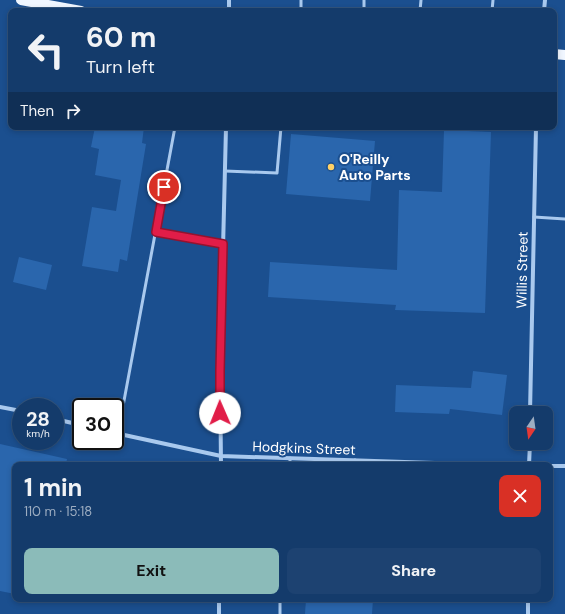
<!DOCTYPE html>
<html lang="en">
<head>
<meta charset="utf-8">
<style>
	:root { --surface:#143b6b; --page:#1d4271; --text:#f1f3f6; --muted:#9dadc1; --line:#33557e; --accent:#8bbbb9 }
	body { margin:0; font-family:"DM Sans",sans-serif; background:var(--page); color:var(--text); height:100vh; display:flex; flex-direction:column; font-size:15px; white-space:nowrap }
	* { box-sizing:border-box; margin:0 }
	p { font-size:13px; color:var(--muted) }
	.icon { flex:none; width:22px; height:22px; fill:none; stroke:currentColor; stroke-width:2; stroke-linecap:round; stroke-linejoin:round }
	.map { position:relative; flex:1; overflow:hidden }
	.sheet { position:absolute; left:12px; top:462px; width:541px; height:140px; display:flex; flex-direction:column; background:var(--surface); border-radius:8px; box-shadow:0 2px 6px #0003,0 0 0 1px var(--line) }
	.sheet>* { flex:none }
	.top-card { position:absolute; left:8px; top:8px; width:549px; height:122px; border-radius:8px; box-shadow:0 2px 6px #0003,0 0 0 1px var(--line); background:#143b6b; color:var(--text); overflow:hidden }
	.needle { width:26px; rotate:193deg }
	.controls { position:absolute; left:509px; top:406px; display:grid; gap:8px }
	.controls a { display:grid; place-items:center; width:44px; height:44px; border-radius:8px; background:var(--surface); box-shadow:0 2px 6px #0003,0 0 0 1px var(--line); font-size:20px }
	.speed { position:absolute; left:12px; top:398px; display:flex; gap:8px; font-size:20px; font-weight:700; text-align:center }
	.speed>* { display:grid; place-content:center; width:52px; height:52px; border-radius:50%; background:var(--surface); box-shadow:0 2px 6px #0003,0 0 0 1px var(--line); line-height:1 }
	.speed small { font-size:10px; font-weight:400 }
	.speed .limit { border:2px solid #111; border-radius:6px; background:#fff; color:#111 }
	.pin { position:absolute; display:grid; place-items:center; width:34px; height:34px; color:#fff; margin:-17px; border:2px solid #fff; border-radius:50%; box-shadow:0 1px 4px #0007 }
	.me { position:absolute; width:44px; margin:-22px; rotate:359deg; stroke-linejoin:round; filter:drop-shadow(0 0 3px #0008) }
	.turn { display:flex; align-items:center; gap:14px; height:84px; padding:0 12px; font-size:18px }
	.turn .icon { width:52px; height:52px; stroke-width:2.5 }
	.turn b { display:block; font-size:28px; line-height:34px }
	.then { display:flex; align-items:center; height:38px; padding:0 12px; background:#0003; gap:8px; font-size:15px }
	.round { display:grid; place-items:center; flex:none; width:42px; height:42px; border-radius:8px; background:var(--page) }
	.head { display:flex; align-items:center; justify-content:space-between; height:68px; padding:0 12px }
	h1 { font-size:24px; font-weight:700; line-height:30px }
	.cta { display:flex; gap:8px; margin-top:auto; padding:8px 12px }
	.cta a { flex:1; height:46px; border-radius:8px; background:var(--accent); color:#111; font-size:16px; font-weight:700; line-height:46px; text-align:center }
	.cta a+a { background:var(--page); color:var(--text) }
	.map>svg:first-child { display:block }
</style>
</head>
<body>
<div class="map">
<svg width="565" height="614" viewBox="0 0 565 614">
	<rect width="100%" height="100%" fill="#1b4f8f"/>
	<g fill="#2a66ad">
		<path d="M95,127H144L142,143L146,144L127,261L120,259L118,272L82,266L92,207L116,211L121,180L95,175L99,149L91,147Z"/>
		<path d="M444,130L491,132L485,313L395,310L396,305L268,297L270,262L397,270L399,190L442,192Z"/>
		<path d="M291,134L375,141L370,201L286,194Z"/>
		<path d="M19,257L52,265L46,290L13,282Z"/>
		<path d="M473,371L507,375L502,415L450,409L449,414L395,412L396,385L471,388Z"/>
		<path d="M0,444L67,459L66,465H15V594L0,591Z"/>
		<path d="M306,599H373L372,614H305Z"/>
	</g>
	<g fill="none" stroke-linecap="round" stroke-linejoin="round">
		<g stroke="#a9c9ee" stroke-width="3">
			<path d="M301,0V11"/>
			<path d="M364,11V0"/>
			<path d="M420,11L421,0"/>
			<path d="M492,11L493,0"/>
			<path d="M225,171L277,173L281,127"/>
			<path d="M534,217L565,219"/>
			<path d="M156,232L223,244"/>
			<path d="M118,433L175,127"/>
			<path d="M290,465V458"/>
			<path d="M354,465L355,460"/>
			<path d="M280,614V599"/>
		</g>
		<g stroke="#a9c9ee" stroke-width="4">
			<path d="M229,0V11"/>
			<path d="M544,11L545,0"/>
			<path d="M0,407L21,411"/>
			<path d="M530,413L536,127"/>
			<path d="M55,419L81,425"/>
			<path d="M115,433L221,456L495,465"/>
			<path d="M221,465L220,371L226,127"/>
			<path d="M529,465L530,443"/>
			<path d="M550,466H565"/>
			<path d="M219,614V599"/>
			<path d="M528,614V599"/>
		</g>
		<g stroke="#f0f6ff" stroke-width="10">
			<path d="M21,0L81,11"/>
			<path d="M554,54L565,55"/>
		</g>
	</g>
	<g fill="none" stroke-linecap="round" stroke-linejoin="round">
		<defs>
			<path id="route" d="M164,187L156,232L223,244L220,371V413"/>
		</defs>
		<use href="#route" stroke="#92132f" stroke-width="10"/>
		<use href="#route" stroke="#e11d48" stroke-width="7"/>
	</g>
	<circle fill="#ffd166" stroke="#1b4f8f" stroke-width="1.5" cx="331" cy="167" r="4"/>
	<g text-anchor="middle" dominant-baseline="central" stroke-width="4" stroke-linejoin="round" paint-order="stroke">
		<g font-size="14" font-weight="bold" fill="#fff" stroke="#1b4f8f" text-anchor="start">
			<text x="339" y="159">O'Reilly<tspan x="339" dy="16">Auto Parts</tspan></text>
		</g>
		<g font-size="14" fill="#fff" stroke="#1b4f8f">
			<text transform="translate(522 270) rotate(-89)">Willis Street</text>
			<text transform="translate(304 448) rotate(2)">Hodgkins Street</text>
		</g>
	</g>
</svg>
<div class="controls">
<a><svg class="needle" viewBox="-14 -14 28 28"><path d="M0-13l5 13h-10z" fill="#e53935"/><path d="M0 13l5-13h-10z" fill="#9dadc1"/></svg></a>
</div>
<div class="speed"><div>28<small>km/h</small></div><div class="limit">30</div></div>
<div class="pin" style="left:164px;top:187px;background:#d93025"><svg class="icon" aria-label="arrive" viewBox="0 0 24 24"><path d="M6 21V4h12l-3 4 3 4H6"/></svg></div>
<svg class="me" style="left:220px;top:413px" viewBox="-20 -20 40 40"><circle r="19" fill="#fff"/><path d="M0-13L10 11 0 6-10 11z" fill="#e11d48"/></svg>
<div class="top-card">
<div class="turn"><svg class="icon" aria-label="left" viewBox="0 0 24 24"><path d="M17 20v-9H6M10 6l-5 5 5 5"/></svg><div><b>60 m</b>Turn left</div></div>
<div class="then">Then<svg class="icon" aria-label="right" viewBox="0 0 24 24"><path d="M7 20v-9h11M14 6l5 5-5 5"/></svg></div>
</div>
<section class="sheet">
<div class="head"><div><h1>1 min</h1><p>110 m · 15:18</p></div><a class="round" style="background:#d93025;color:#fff"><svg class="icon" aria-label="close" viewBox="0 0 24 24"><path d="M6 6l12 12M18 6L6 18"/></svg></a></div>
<div class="cta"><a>Exit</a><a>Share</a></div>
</section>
</div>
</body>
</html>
